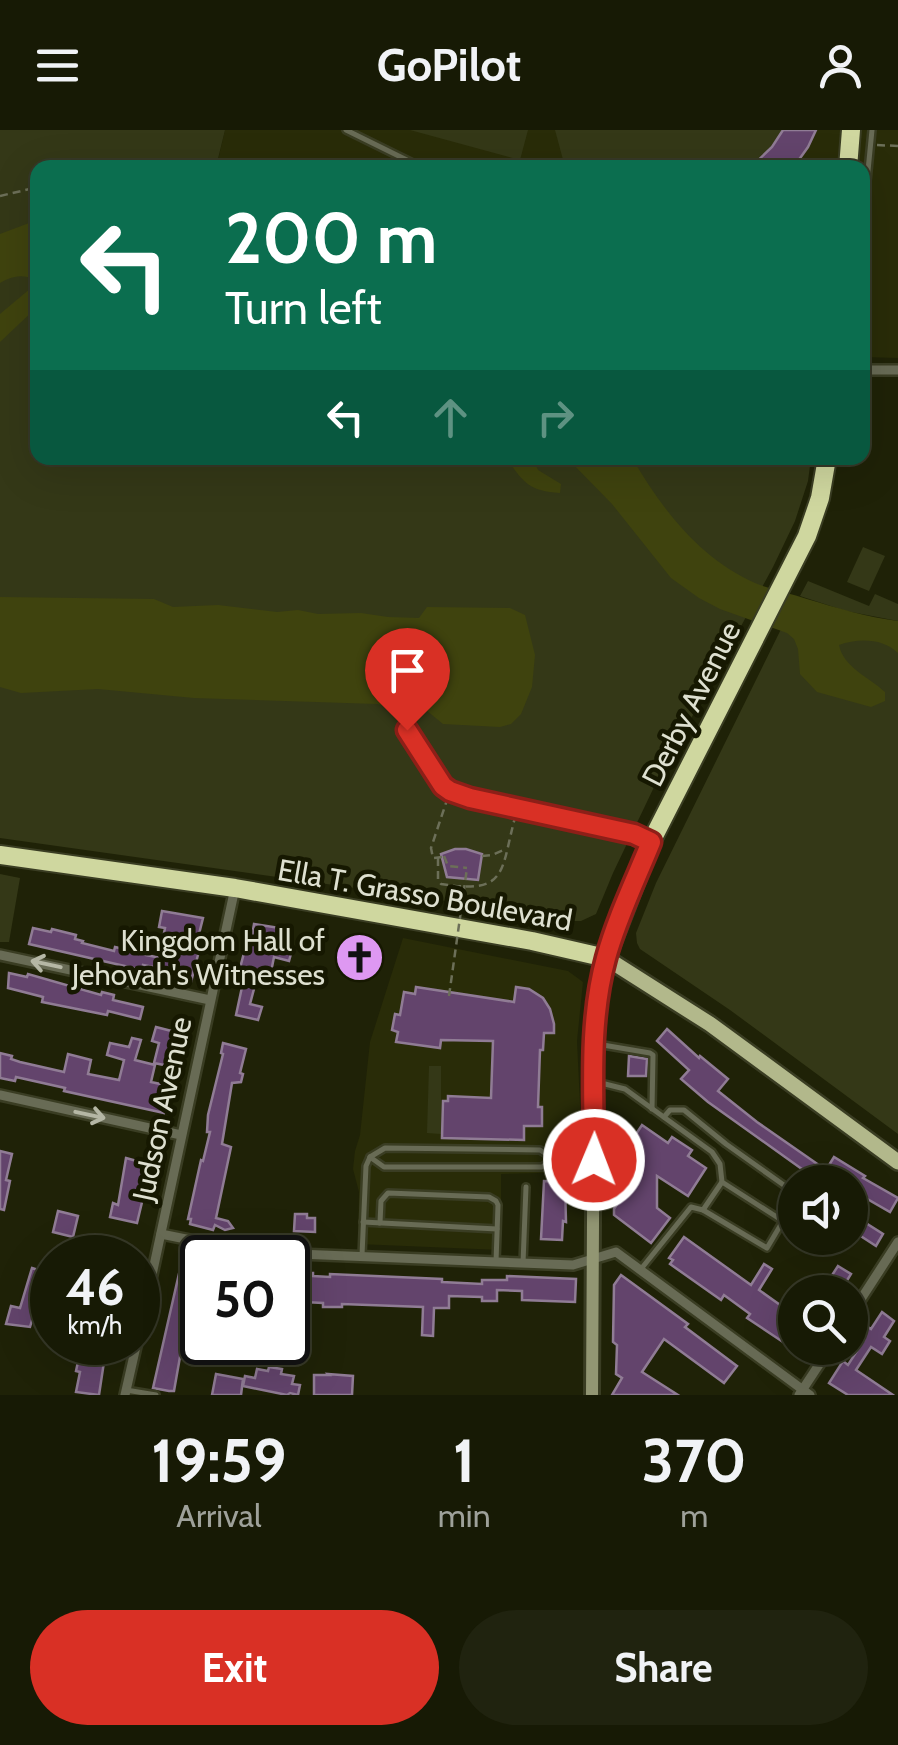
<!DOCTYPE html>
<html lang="en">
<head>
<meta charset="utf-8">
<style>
	:root { --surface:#171a05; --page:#20230f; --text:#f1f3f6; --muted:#9ea19a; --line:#363827; --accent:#d93025 }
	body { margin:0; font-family:Cabin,sans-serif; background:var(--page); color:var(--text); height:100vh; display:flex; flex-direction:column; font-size:38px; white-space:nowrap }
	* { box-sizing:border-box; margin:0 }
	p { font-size:32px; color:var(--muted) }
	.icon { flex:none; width:55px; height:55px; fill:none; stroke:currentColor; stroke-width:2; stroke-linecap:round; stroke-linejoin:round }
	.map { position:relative; height:1265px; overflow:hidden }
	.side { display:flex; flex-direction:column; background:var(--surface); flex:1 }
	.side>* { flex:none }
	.banner { position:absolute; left:30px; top:30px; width:840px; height:305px; border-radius:20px; box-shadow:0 10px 40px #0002,0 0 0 2px var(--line); background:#0b6e4f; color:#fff; overflow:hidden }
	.controls { position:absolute; left:778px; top:1035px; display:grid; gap:20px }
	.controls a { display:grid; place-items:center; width:90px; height:90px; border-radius:50%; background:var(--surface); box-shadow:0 10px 40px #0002,0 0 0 2px var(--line); font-size:50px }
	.speed { position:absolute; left:30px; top:1105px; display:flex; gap:20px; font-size:50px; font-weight:700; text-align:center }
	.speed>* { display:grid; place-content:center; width:130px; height:130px; border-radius:50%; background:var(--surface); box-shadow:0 10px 40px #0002,0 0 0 2px var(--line); line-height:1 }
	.speed small { font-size:25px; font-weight:400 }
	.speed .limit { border:5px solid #111; border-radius:15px; background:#fff; color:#111 }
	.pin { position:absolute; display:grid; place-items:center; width:85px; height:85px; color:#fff; margin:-102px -42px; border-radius:50% 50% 50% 0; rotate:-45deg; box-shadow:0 0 10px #0007 }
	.pin .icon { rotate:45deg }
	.me { position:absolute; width:110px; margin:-55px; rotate:1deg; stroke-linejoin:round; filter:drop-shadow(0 0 8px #0008) }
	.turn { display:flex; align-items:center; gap:35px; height:210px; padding:0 30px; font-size:45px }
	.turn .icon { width:130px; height:130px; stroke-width:2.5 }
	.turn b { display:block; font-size:70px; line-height:85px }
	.lanes { display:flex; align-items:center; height:95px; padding:0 30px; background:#0003; justify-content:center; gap:50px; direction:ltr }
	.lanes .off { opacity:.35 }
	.eta { display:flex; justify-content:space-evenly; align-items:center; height:170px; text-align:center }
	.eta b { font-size:60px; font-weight:700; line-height:70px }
	.action { display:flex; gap:20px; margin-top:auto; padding:20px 30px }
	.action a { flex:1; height:115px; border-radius:60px; background:var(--accent); color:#fff; font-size:40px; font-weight:700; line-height:115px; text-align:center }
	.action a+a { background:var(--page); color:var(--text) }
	header { display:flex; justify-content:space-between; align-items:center; height:130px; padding:0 30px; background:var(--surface); font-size:45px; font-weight:700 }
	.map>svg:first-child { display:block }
</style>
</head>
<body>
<header><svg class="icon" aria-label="menu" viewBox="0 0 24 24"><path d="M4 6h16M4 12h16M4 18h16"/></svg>GoPilot<svg class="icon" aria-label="person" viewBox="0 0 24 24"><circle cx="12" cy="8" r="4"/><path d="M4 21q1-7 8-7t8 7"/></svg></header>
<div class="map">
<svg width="898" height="1265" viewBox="0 0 898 1265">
	<rect width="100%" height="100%" fill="#1f2207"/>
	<g fill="#292c08">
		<path d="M225,0H898V228L863,227L862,38H216Z"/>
		<path d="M403,808L568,841L583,852L577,911L582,1016L580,1042L501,1044V1120L358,1114L359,1062L353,1039L355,1021L360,1005L370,912Z"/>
	</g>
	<g fill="#343817">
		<path d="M0,0H225L216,37L38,38V328H811L808,351L795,391L773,437L655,655L613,743L596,784L581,791H567L468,774L0,708Z"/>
		<path d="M410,0H528L520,30Z"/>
		<path d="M555,0H816L808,17L793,38L565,37Z"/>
		<path d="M863,417L885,426L869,461L847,452Z"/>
		<path d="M808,451L869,476L875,464L898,474V491L846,481L800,466Z"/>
		<path d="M787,487L898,505V1004L730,880L640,819L637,813L636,803L656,753Z"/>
		<path d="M0,744L20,748L9,812H0Z"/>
		<path d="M429,936H441V1004L427,1003Z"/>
	</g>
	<g fill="#3f430e">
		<path d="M37,90V150C23,144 13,145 0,153V104Z"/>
		<path d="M37,153V177L0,212V184Z"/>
		<path d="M506,328H532L538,340L561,354L560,363C529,361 524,353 506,328Z"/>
		<path d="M567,328H632C662,379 699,428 755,453C772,460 790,463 807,469C837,478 867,487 898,491V523C883,508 858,508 839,515C843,537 870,548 885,562V571L871,577L817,562L800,544L798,519L794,509L787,503L720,479L699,468L671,448L612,374Z"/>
		<path d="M0,467L154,469L173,477L218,475L277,482L298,480L318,484L361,483L388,487L419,488L427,477L510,478L525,485L535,525L532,557L521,584L511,594L500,597L443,594L426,580L413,574L389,577L377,574L194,568L98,559L21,563L0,557Z"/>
	</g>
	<g fill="#63446c" stroke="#907c95" stroke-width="2.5">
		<path d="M783,0H816L808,17L793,38H750L772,17Z"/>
		<path d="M455,719H466L482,724L478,750L447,747L441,724Z"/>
		<path d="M162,781L203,788L195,820L199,821L191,852L163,845L164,839L143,835L142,840L29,814L33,798L51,802L52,799L76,805L75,809L83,811L82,813L114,821L115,817L133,821L134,817L147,820L146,825L171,830L177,806L164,803L165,798L159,797Z"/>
		<path d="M254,794L286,799L283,817L292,820L289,831L274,827L271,842L259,840L250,874L262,877L258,890L236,885L242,857L236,853L244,823L249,824Z"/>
		<path d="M351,807L374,810L370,846H365V849L351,847V844L347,843Z"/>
		<path d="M9,843L27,847L28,844L101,865L102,862L114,865L113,870L143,877L140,889L108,881L107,885L42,872L43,867L8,858Z"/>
		<path d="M416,857L514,872L516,857L529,859L543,868L550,879L554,894V903H544L543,920H540L538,977H542V996H524V1010L442,1008L443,971H448V966L491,968L493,911L441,910L440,918L396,912L398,902L392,900L395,884L400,885L404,862L415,864Z"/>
		<path d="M156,897L183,904L174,937L154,933L159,913L152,911Z"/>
		<path d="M667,899L699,928L700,926L728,949L718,961L757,992L826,1040L834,1027L865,1046L863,1048L898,1068L890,1082L850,1059V1052H820L708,972L681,949L689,940L657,911Z"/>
		<path d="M132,908L141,910L135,930L155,935L151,952L170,956L164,983L64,961L65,958L16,947L15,951L0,948V923L12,926L11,929L20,932L64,942L68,924L91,930L88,944L119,950L124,930L107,925L110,913L129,917Z"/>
		<path d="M223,913L246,919L240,943L243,944L241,952L232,953L222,1014L231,1017L216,1088L228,1091L233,1098L225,1100L215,1095L213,1100L190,1094L191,1089H188L201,1030L203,1031L210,1002H207L208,985L223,924L221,923Z"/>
		<path d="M629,926L647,929L646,946H628Z"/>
		<path d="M642,995L668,1013L672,1007L692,1020L688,1026L706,1038L688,1066L657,1046V1078L670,1088L651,1113L614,1085V1079L618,1073L613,1070L629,1046L615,1036Z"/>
		<path d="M0,1021L12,1024L6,1050L10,1051L4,1080L0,1079Z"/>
		<path d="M126,1028L151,1035L137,1093L110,1087L113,1073L118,1075Z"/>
		<path d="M544,1051L565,1052L566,1092L563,1091L562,1110L541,1109Z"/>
		<path d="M58,1081L78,1086L73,1107L53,1102Z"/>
		<path d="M850,1083L883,1104L876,1116L850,1099Z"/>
		<path d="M295,1084H307V1088H315V1102L294,1101Z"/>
		<path d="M684,1107L751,1155L764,1134L772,1139L759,1160L783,1177L795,1159V1220L747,1188L750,1184L724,1165L721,1170L670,1134L673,1130L669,1128Z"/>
		<path d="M80,1108L88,1110L86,1116L120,1124V1128H75Z"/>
		<path d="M188,1125L202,1130V1158L197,1182L192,1181L191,1187H187L174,1261H169L153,1258L183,1126Z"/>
		<path d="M838,1136L851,1144L840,1162H836L825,1156Z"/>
		<path d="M32,1138L42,1141L33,1177L52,1182V1192L33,1187L30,1197L6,1194L11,1176L20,1178Z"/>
		<path d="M288,1143H313V1146L330,1147V1144L442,1149V1152L482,1154V1150H507V1146L576,1149L575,1172L522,1170V1161L497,1160V1171H482V1167L449,1166V1178H434L433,1206L422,1205L423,1177L342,1174V1177H323V1173L304,1172L301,1201L289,1199L292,1175H288Z"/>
		<path d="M621,1145L688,1194L685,1197L737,1236L724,1253L664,1209L642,1242L678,1265H612L622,1248L616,1244L617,1215L613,1212L614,1155Z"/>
		<path d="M882,1182L894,1191L884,1207L890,1211L882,1224L871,1217L856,1240L893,1265H848L829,1253L843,1231L848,1235L864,1210L862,1208L868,1197L871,1199Z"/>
		<path d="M79,1227L104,1232L99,1265L76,1262L80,1242L76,1241Z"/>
		<path d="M269,1237L282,1239L281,1244L294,1246L292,1254L300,1255L298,1265L290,1263L287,1265L243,1256L245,1246L255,1248L257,1239L268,1241Z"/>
		<path d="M216,1244L243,1249L241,1265H212Z"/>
		<path d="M328,1244L353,1246L352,1265H314V1245H329Z"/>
	</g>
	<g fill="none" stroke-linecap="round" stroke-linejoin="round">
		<defs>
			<g id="lane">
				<path d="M346,0L423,38"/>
				<path d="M862,102L872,0"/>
				<path d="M407,600C426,632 433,655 470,668L634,704L648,711"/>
				<path d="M597,914L650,923L653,925L652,979"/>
				<path d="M597,952L625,959L712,1022L720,1034L722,1052L783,1091L767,1118L703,1080L691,1077L641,1139"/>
				<path d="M664,987L670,980H684L726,1014L795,1063"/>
				<path d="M370,1027L384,1037H542L554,1029"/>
				<path d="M703,1080L722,1052"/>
				<path d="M363,1092L497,1099"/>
				<path d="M380,1093L381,1071L388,1063L489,1067L496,1071L498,1075L496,1132"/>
				<path d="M362,1125L366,1036L370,1027L385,1018L540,1020L554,1029L591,1030"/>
				<path d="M523,1133L526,1057"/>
				<path d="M126,1260L156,1265"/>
			</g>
			<g id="street">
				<path d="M862,240H898"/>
				<path d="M0,825L210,870"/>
				<path d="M0,965L181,1005"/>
				<path d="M161,1104L250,1122L573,1135L616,1122L810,1265"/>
				<path d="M850,1186L898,1112"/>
				<path d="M138,1210L235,758"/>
				<path d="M125,1265L137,1212"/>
				<path d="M799,1265L830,1218"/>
			</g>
			<path id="secondary" d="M592,1265L594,921L597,878L606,828"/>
			<path id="primary" d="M606,828L710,894L898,1032"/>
			<g id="highway">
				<path d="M848,38L851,0"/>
				<path d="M0,725L235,758L532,811L606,828L651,712L807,406L820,368L827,328"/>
			</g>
		</defs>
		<use href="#lane" stroke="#3a3d23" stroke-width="10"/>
		<use href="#street" stroke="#3a3d23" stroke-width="14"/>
		<use href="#secondary" stroke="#3a3d23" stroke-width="18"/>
		<use href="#primary" stroke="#3a3d23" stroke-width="20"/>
		<use href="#highway" stroke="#3a3d23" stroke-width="22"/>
		<g stroke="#6c6f58" stroke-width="2.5" stroke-dasharray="8 5" stroke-linecap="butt">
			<path d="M877,15L898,16"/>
			<path d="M0,66L38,57"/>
			<path d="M398,576L404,594"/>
			<path d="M444,726L448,736L467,738"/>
			<path d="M482,726L492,725L506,719"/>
			<path d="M442,727L433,728L431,718L448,667"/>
			<path d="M438,728V750L441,754C510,765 500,740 516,684"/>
		</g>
		<use href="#lane" stroke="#686b55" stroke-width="5"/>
		<use href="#street" stroke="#686b55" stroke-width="9"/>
		<use href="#secondary" stroke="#929673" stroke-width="12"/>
		<use href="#primary" stroke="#b2b88b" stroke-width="15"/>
		<use href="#highway" stroke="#cfd79f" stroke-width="18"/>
		<path stroke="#6c6f58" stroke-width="2.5" stroke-dasharray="8 5" stroke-linecap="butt" d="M449,866L467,738"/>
	</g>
	<defs><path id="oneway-shaft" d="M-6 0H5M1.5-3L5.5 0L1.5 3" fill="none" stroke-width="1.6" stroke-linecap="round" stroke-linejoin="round" transform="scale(2.5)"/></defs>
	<g stroke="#b5b7a5">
		<use href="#oneway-shaft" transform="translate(46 834) rotate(-168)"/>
		<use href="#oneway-shaft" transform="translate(90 985) rotate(12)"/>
	</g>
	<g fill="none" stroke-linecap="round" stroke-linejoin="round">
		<defs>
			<path id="route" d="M407,600L443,656L450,661L470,668L634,704L651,712C636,749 616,790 606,828C588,893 594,964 594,1030"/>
		</defs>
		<use href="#route" stroke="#8d1f18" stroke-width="25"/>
		<use href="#route" stroke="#d93025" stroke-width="18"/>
	</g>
	<defs>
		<symbol id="church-disc" viewBox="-11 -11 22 22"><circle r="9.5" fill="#de98f2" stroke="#161801"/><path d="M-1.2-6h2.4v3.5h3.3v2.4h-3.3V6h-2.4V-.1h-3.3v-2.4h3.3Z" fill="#111"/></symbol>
	</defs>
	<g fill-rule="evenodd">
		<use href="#church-disc" x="332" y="800" width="55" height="55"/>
	</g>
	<g text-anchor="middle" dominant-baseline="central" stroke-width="9" stroke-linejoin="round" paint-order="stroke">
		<g font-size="30" fill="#dee0d0" stroke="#161801">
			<text transform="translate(691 574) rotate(-63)">Derby Avenue</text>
			<text transform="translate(425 765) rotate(10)">Ella T. Grasso Boulevard</text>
			<text transform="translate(162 979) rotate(-78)">Judson Avenue</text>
		</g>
		<g font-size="30" fill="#dee0d0" stroke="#161801" text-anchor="end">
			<text x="325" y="810">Kingdom Hall of<tspan x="325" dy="34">Jehovah's Witnesses</tspan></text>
		</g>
	</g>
</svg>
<div class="controls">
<a><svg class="icon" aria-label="sound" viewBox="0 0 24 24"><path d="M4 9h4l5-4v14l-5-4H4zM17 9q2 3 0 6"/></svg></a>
<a><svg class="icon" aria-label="search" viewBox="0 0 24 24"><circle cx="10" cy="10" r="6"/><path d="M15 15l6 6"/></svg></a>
</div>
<div class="speed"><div>46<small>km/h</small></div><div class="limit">50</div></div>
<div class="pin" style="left:407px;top:600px;background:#d93025"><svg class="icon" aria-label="arrive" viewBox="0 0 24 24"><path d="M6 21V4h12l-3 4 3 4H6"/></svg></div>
<svg class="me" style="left:594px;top:1030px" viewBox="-20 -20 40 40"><circle r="17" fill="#d93025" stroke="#fff" stroke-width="3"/><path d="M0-11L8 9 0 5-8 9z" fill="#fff"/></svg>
<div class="banner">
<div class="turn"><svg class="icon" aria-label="left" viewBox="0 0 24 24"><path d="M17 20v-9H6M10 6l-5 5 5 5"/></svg><div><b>200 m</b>Turn left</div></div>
<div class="lanes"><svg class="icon" aria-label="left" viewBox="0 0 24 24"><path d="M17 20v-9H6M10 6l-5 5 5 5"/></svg><svg class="icon off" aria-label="ahead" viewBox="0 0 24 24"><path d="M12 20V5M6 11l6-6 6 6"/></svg><svg class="icon off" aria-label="right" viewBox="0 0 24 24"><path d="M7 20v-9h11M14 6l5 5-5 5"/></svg></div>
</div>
</div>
<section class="side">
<div class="eta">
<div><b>19:59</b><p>Arrival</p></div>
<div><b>1</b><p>min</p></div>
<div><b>370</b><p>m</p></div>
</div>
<div class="action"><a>Exit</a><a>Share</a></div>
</section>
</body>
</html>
